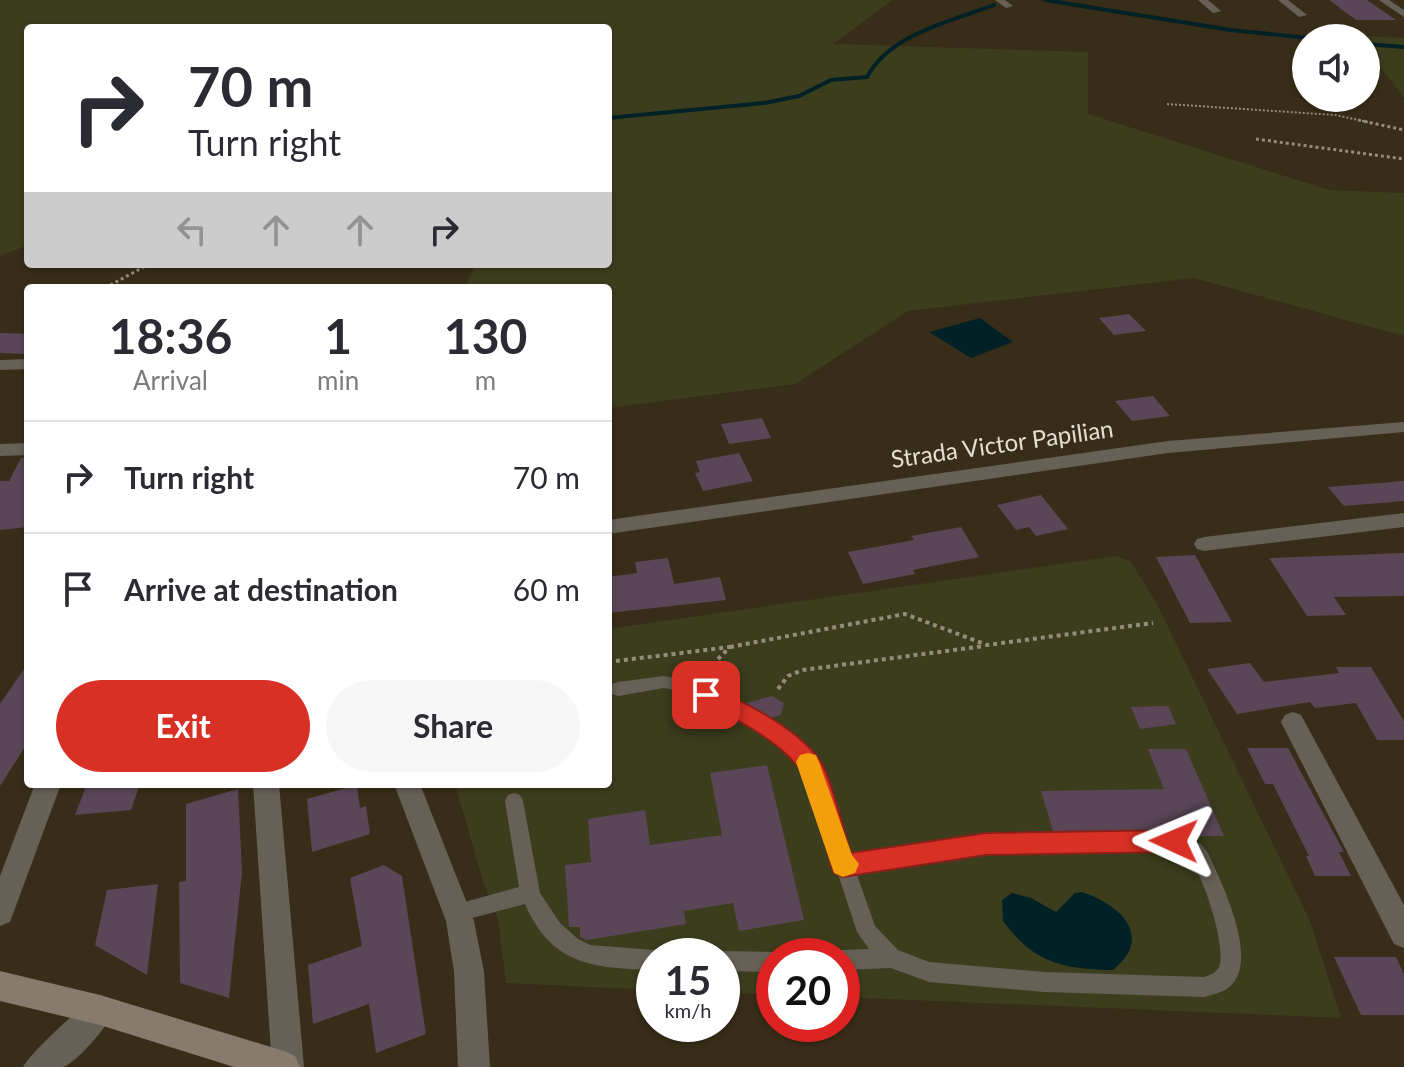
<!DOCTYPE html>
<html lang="en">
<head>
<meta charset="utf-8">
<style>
	:root { --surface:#fff; --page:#f7f7f7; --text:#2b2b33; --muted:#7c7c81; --line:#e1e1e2; --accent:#d93025 }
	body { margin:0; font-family:Lato,sans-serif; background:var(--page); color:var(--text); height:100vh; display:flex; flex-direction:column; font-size:30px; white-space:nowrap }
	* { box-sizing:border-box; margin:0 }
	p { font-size:26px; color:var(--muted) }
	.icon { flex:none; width:44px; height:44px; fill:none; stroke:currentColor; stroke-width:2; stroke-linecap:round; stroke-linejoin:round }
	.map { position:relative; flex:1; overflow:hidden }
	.side { position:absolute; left:24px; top:284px; width:588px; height:504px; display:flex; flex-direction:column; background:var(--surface); border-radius:8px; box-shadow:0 2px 6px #0004 }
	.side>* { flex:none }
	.hud { position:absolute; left:24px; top:24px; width:588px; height:244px; border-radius:8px; box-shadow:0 2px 6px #0004; background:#fff; color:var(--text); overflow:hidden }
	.tools { position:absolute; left:1292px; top:24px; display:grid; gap:16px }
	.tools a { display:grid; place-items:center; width:88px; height:88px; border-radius:50%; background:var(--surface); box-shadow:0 2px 6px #0004; font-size:40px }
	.speed { position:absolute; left:636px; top:938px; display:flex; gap:16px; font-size:40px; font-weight:700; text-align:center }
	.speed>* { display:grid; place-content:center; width:104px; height:104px; border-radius:50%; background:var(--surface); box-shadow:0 2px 6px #0004; line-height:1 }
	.speed small { font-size:20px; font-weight:400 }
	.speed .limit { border:12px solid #d22; background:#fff; color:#111 }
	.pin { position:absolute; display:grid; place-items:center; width:68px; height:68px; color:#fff; margin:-34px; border-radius:16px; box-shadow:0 4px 12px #0006 }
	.me { position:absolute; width:88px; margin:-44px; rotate:271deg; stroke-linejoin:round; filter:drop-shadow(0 0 6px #0008) }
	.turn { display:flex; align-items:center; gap:28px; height:168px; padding:0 32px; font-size:36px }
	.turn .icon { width:104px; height:104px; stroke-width:2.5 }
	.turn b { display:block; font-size:56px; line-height:68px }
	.lanes { display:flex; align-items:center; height:76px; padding:0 32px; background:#0003; justify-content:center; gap:40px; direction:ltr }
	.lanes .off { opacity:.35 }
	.eta { display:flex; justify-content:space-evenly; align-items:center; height:136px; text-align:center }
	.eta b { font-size:48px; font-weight:700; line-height:56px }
	.action { display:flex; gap:16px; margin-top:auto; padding:16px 32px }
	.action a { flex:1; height:92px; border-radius:48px; background:var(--accent); color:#fff; font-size:32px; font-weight:700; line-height:92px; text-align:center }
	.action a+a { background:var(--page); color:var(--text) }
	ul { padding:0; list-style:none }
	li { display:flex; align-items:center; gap:24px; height:112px; padding:0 32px; border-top:2px solid var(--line) }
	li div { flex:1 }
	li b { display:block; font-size:30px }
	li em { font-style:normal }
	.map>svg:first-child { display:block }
</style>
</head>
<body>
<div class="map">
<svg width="1404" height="1067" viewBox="0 0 1404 1067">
	<rect width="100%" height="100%" fill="#382d18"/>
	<g fill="#3c3d1d">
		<path d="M0,0H892L833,44L1088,52V114L1329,190L1404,193V336L1194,278L908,311L795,384L608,408V288H465L474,268L459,264H608V28H28V245L0,256Z"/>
		<path d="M1357,36L1404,38V98L1366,48V38Z"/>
		<path d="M1116,556L1131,562L1158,606L1310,921L1341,1018L842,997V956H774V995L722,992V956H654V990L506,983L498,919L483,881L455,784H608V629Z"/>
	</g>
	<g fill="#002125">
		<path d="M980,318L1013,342L971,358L929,332Z"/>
		<path d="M1082,892C1119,904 1155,936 1113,970C1063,969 1034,963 1003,921L1002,900L1012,893L1031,898L1056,912L1075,893Z"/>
	</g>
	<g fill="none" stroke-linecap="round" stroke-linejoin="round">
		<g stroke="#002125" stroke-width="4">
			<path d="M1045,0L1231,30L1309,38"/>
			<path d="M1366,44L1404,47"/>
			<path d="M608,118L764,103L799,96L831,80L867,77C890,34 951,21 994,5"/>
		</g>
	</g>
	<g fill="#5a4657">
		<path d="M1329,0H1367L1396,20H1356Z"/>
		<path d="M1129,314L1146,331L1114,335L1099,318Z"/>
		<path d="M0,333L28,334V354L0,353Z"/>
		<path d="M1153,396L1170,416L1132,421L1115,401Z"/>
		<path d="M762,418L771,438L729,444L721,424Z"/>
		<path d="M739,453L753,481L703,491L695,473L700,472L696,461Z"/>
		<path d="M21,458H28V527L0,530V481H9Z"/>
		<path d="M1404,481V501L1344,506L1328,487Z"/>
		<path d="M1041,495L1068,529L1036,536L1029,527L1016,530L997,505Z"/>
		<path d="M961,527L979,557L913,570L915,574L863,584L848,552L914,540L911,536Z"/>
		<path d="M1404,553V596L1334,597L1346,615L1307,616L1269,558Z"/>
		<path d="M1195,555L1232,622L1190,623L1156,557Z"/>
		<path d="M668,558L674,584L720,577L726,600L608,613V577L637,573L635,562Z"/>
		<path d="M28,663V742L0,786V704Z"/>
		<path d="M1250,663L1264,682L1339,673L1336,667H1371L1404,721V740H1377L1356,703L1315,708L1310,702L1237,714L1207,669Z"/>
		<path d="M772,696L784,703L781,715L770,718L747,703Z"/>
		<path d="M1168,706L1176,724L1140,729L1131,707Z"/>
		<path d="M1247,748H1288L1344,852H1339L1351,876H1315L1306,856H1309L1273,784H1265Z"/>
		<path d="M1148,749H1186L1224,836H1190L1174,830L1053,831L1041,791L1164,789Z"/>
		<path d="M767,765L804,920L739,931L733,903L684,911L686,924L587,940L580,937V927H569L565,865L591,862L588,819L645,810L650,845L722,835L710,773Z"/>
		<path d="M87,784H140L131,810L75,815Z"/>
		<path d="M357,785L360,808L366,806L370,834L312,852L307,799Z"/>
		<path d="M238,789L242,872L229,998L180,983L179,882L186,881V804Z"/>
		<path d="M384,865L402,876L426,1034L376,1053L369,1004L313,1024L308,965L362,946L350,878Z"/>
		<path d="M158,884L147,975L95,945L107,890Z"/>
		<path d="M1334,957H1396L1404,974V1015H1361Z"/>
	</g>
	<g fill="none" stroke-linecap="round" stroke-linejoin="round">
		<path stroke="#958d7c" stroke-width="2" stroke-dasharray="2 2" stroke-linecap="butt" d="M1167,104L1335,115L1368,122"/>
		<g stroke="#958d7c" stroke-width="3" stroke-dasharray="3 3" stroke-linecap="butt">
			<path d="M1358,120L1404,130"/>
			<path d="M1256,139L1404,159"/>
			<path d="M105,288L149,264"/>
		</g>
		<g stroke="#958d7c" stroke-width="4" stroke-dasharray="4 4" stroke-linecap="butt">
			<path d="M730,647L905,614L987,645L1153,623"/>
			<path d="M608,662L730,647L701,676"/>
			<path d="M778,689L788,676L803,670L984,646"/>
		</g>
		<g fill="#676057" fill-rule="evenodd">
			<path d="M664,676L682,679L742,703L801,744L820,766L850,855L986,835L1174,833L1201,844L1208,853C1221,882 1262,963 1228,988C1221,993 1211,995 1204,997L1044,992L929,982L891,968L842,970V956H834L835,953L842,950L869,949L857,932L804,770L789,754L730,713L674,690L664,688L618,696L612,694L610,689L612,684L618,682ZM1173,850C1179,852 1185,854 1189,859C1203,873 1227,948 1219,967C1216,973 1210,975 1204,977L1044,972L929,962L898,950L875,926L856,872L986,853Z"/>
			<path d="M514,793L520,795L523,801L540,893L560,923L578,939L590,945L654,950L661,953L662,956H654V970C594,968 552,966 525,904L457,922L450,920L447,913L450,906L519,887L505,801L508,795Z"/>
			<path d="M722,951L774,952L782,956H774V972L722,971V956H714Z"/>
		</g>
		<g fill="#676057" fill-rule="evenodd">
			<path d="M995,0H1005L1013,6L1006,8Z"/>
			<path d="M1198,0H1208L1221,11L1213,13Z"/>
			<path d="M1278,0H1288L1307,15L1299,17Z"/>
			<path d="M1379,0H1389L1404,10V17Z"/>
			<path d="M28,359V369L0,370V360Z"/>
			<path d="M1404,422V432L1168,453L608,534V520L1168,441Z"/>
			<path d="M28,443V455L0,456V444Z"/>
			<path d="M1404,513V527L1204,551L1197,549L1194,544L1197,539L1204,537Z"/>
			<path d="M1293,712L1301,715L1404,905V948L1394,944L1281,722L1285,715Z"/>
			<path d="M35,784H61L10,922L0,926V876Z"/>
			<path d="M253,784H279L304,1067H272Z"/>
			<path d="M394,784H420L474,921L484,972L490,1067H458L454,972L446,921Z"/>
			<path d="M100,995L111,999L115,1010C109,1024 78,1062 63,1067C52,1067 35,1067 23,1067C29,1054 86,1001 100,995Z"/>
		</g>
		<path fill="#877b6d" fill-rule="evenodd" d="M0,971L100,995L284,1051L295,1056L300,1067H234L100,1025L0,1001Z"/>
	</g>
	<path fill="#d93025" stroke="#8d1f18" stroke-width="2" d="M706,687C742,699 796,728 819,759C830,773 844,833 851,853L986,833L1174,830L1183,833L1186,841L1183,849L1174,852L986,855L843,877L834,873L831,865C825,845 810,784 801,771C780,741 731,715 698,702L695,695L698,689Z"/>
	<path fill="#f59e0b" d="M808,753L816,755L819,762L852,855L859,864L855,873L843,877L834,873L796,762L800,755Z"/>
	<g text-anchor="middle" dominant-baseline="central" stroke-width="8" stroke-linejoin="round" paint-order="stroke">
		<g font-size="24" fill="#e4ddd0" stroke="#382d18">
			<text transform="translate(1002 443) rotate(-8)">Strada Victor Papilian</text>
		</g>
	</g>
</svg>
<div class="tools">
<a><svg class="icon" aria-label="sound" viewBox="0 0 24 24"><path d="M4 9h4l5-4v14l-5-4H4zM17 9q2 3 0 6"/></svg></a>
</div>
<div class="speed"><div>15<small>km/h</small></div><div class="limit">20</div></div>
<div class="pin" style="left:706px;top:695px;background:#d93025"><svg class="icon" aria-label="arrive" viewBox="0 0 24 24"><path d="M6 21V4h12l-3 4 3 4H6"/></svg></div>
<svg class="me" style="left:1174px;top:841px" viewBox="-20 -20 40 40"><path d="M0-17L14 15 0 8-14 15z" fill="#d93025" stroke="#fff" stroke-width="4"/></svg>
<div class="hud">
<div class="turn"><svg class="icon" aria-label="right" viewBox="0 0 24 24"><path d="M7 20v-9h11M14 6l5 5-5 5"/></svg><div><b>70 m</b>Turn right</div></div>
<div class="lanes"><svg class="icon off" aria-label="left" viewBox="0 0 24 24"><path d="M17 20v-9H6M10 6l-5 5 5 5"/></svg><svg class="icon off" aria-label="ahead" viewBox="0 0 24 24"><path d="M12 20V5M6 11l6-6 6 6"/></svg><svg class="icon off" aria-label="ahead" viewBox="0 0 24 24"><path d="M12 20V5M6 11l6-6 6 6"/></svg><svg class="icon" aria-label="right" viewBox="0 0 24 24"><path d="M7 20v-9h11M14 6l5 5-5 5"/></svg></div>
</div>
<section class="side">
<div class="eta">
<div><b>18:36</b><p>Arrival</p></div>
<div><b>1</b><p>min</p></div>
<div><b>130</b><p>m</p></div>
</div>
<ul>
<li><svg class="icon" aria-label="right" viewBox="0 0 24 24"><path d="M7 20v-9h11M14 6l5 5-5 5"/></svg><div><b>Turn right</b></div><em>70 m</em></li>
<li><svg class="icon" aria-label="arrive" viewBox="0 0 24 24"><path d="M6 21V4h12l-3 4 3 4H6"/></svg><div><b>Arrive at destination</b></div><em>60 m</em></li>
</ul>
<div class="action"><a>Exit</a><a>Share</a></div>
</section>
</div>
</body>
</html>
